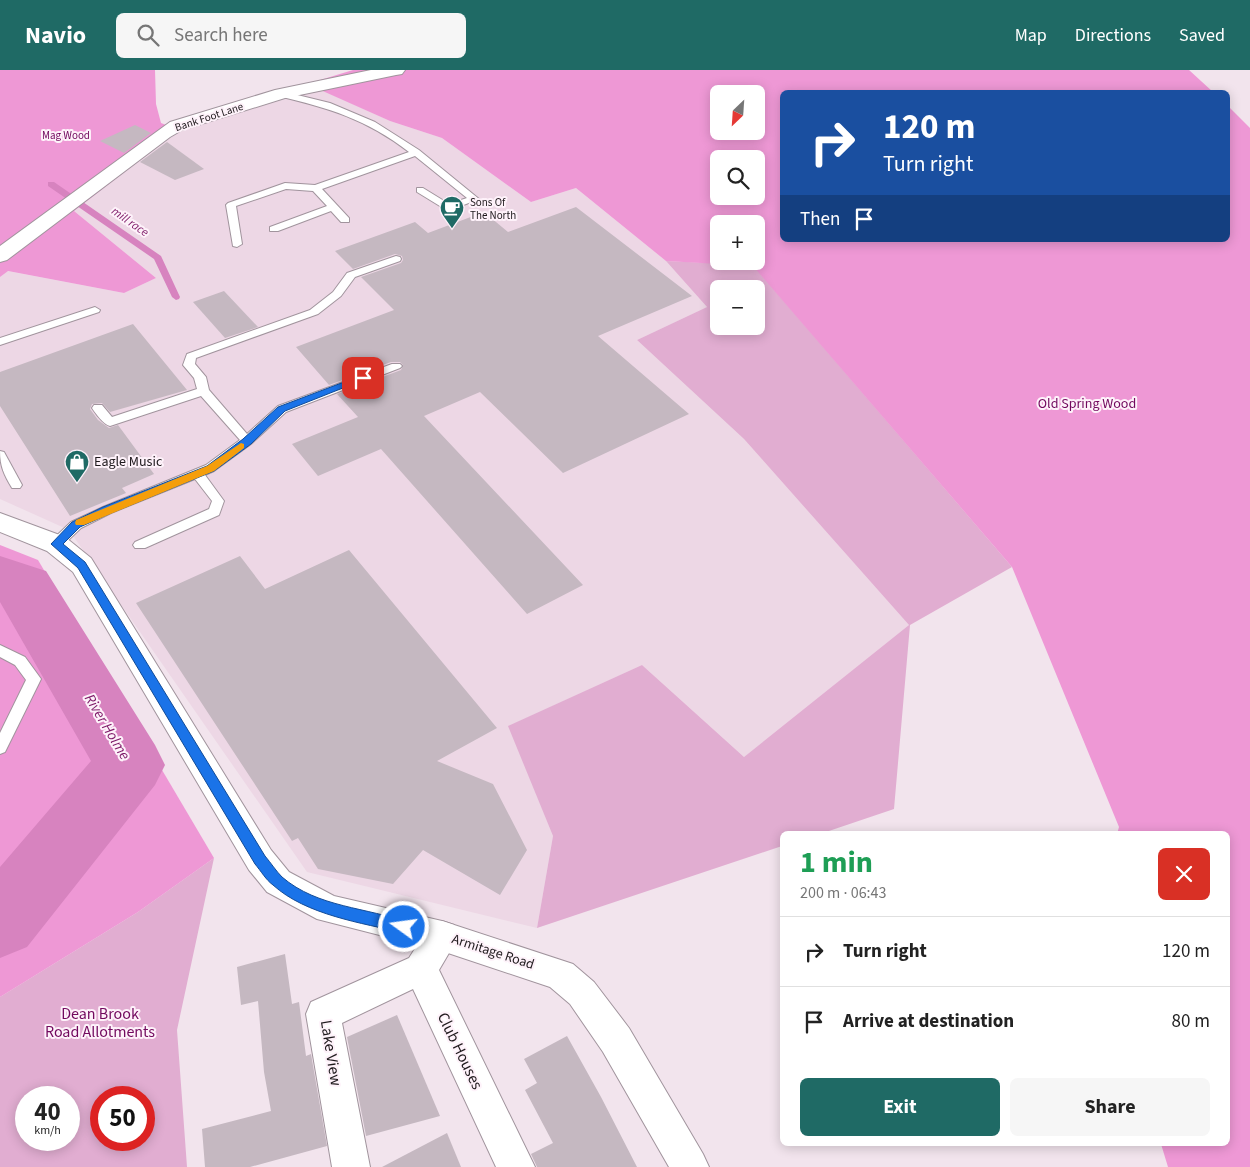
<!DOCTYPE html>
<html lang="en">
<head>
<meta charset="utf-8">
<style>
	:root { --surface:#fff; --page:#f6f6f6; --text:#222; --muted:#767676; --line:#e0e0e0; --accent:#1f6a65 }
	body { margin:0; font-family:"Source Sans 3",sans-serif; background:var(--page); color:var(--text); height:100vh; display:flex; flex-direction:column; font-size:19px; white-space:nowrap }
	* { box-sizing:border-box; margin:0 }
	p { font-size:16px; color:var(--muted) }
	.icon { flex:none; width:28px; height:28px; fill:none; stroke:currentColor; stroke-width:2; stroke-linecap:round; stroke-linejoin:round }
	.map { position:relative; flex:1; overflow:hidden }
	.side { position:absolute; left:780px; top:761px; width:450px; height:315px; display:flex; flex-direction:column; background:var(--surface); border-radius:8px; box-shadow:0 2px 12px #0003 }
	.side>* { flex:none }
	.banner { position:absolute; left:780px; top:20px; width:450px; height:152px; border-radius:8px; box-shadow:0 2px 12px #0003; background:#1a4fa0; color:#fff; overflow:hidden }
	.needle { width:32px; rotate:205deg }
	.buttons { position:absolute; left:710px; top:15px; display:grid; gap:10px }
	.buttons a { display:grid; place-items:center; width:55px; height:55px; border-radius:8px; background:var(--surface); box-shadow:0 2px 12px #0003; font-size:25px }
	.speed { position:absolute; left:15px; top:1016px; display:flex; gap:10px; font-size:25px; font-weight:700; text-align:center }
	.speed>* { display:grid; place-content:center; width:65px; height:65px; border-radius:50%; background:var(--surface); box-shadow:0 2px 12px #0003; line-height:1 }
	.speed small { font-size:12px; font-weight:400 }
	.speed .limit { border:8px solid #d22; background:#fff; color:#111 }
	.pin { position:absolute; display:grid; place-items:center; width:42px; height:42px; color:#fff; margin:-21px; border-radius:10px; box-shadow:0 2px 8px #0006 }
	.me { position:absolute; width:55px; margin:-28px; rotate:284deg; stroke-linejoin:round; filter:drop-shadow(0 0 4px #0008) }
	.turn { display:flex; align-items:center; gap:18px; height:105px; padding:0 20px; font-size:22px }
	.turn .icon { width:65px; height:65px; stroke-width:2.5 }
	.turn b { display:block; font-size:35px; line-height:42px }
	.then { display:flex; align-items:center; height:48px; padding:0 20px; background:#0003; gap:10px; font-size:19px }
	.round { display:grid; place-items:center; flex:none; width:52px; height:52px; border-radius:8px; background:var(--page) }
	.head { display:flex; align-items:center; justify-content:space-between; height:85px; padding:0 20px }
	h1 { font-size:30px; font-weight:700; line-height:38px; color:#1e9e55 }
	.primary-button { display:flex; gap:10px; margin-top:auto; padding:10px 20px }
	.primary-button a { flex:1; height:58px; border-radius:8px; background:var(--accent); color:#fff; font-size:20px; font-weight:700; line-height:58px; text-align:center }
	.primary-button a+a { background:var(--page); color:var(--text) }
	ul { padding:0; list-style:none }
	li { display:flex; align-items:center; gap:15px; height:70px; padding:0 20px; border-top:1px solid var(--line) }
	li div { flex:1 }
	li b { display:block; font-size:19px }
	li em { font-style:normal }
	header { display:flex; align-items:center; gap:30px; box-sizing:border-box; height:70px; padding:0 25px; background:var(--accent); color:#fff }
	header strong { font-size:24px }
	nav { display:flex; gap:28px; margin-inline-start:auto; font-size:18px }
	.search { width:350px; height:45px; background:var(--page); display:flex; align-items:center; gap:12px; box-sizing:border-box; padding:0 18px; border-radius:8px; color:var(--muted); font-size:19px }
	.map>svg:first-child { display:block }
</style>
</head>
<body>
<header>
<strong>Navio</strong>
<div class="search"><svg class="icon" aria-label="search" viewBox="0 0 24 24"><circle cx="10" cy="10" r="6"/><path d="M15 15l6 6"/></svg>Search here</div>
<nav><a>Map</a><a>Directions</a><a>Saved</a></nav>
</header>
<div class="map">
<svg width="1250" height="1097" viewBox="0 0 1250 1097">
	<rect width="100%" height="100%" fill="#f2e4ed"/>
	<path fill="#edd7e5" d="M320,19L390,51L442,68L531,132L576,118L666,191L707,237L637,270L744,369L909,555L744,687L642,595L509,656L553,766L537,858L307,802L69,460L0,429V207L7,201L124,223L156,208L74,141L179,60Z"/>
	<g fill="#e1add1" fill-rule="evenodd">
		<path d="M666,191L753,195L1012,497L910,555L894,739L820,764H782V776L537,858L553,766L508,656L642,595L744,687L909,555L744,369L637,270L707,237ZM719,219H756V256H719Z"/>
		<path d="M214,788L177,960L187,1097H0V927L138,842ZM26,1028H69V1070H26ZM101,1028H144V1070H101Z"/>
	</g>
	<g fill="#ee98d5" fill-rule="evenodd">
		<path d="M0,0H155L156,34L161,53L179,60L74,141L156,208L124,223L8,201L0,207Z"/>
		<path d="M353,0H1189L1213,22H782V170H1228V36L1250,58V1097H1168L1161,1074H1228V764H1117L1119,757L1012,497L753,196L666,191L576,118L531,132L442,68L390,51L307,14ZM719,24H756V61H719ZM719,89H756V126H719ZM719,154H756V191H719Z"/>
		<path d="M0,475L38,490L214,788L138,842L0,927Z"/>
	</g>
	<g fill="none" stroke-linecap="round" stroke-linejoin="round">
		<path fill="#d783bf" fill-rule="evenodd" d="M48,112H54L161,186L180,227L179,229L176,230L172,227L154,189L48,116Z"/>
		<path fill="#d783bf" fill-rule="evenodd" d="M0,486L46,501L155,675L165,695L155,715L27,877L0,888V797L91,691L0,532Z"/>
	</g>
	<g fill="#c5b8c1">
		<path d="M135,55L151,63L124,83L100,71Z"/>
		<path d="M167,72L204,99L175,110L140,92Z"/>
		<path d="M576,137L692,226L598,266L689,344L563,403L480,322L424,346L583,515L527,544L381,379L318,406L292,374L358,347L337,324L401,300L403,295L400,292H391L329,315L296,277L394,240L361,207L401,193L403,190L402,186L395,184L353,199L335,181L415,152L428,163L484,142L508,162Z"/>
		<path d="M224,221L258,257L225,268L193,232Z"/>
		<path d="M133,254L187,320L110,342L102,333L92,334L90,339L98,350L109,358L118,355L154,404L122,418L126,423L70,446L0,336V302Z"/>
		<path d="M349,480L497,658L437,691L493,714L527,780L500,825L423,780L393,814L318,799L298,768L292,771L136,533L240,486L265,519Z"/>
		<path d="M285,884L292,934L299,932L306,986L311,984L327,1076L250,1097H205L202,1059L271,1041L264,1002L258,931L241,935L237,897Z"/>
		<path d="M397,945L440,1046L366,1066L347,967Z"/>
		<path d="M567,966L601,1027L637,1097H537L531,1084L553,1073L525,1020L537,1013L524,989Z"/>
		<path d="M447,1063L461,1097H382Z"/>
	</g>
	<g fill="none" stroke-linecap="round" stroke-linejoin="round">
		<defs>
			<g id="service">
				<path d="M281,21L330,33L375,52L419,80L479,129L448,141L417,122V118H423L449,134L467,128L415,86L322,119L349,148V152H341L331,141L278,161H270V157L327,136L313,121L286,119L236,136L242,174L237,177L233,176L226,135L228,133L285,113L315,115L409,82C366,49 329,38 278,26L277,24Z"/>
				<path d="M396,186L400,187L401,189L400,191L355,207L341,226L318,244L196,288L195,294L206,307L209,320L247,364L278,336L392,294H400L402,296L400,298L286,342L251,374L214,401L205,405L224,431L219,445L145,478H135L133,475L135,472L209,439L212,431L195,409L111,443L81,458L61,477H51L49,474L51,471L71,452L103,437L206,395L240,370L201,326L110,356C103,354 96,344 92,338L94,335H102L112,347L197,319L194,308L183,295L187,284L310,240L333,222L347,203Z"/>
				<path d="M95,237L100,240L99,242L0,275V268Z"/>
				<path d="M0,381L4,382L22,415L20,418H12C4,405 0,396 0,381Z"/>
				<path d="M0,575L25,587L41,609L5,682L0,684V663L26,610L15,595L0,587Z"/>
			</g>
			<g id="minor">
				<path d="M371,0H405L402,4L396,5L285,28L182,60L170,67L7,190L0,192V176L170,52L275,20Z"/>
				<path d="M442,851L454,855L459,866L439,900L535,1097H496L413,919L342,953L370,1097H332L306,944L311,932L409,888L430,855Z"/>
			</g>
			<path id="secondary" d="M0,443L65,467L91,488L271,780L289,802L334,826L442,851L573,894L594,912L629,958L703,1084L709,1097H669L603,982L570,934L550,917L442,881L317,849L267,822L249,800L73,502L47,481L0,462Z"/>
		</defs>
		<use href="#service" stroke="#a1949d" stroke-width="2"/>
		<use href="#minor" stroke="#a1949d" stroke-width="2"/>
		<use href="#secondary" stroke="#a1949d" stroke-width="2"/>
		<use href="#service" fill="#fff" fill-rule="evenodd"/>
		<use href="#minor" fill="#fff" fill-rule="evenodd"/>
		<use href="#secondary" fill="#fff" fill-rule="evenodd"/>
	</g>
	<path fill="#1a73e8" stroke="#114b97" d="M360,306H366L368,308L285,341L251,374L214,401L111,443L80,457L63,474L85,492L265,786C271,793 276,801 282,807C318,838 367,837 409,853L411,857L409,861L404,863C362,853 306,845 273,815C266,810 261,801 255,794L78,498L51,474L72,452L103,437L207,396L243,369L278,337Z"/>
	<path fill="#f59e0b" d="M241,373L244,374V378L214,401L84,455H76L75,453L76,450L207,396Z"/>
	<defs>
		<symbol id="cafe-pin" viewBox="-11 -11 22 30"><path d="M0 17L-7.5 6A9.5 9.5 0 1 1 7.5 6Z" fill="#1f6a65" stroke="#fef2fa"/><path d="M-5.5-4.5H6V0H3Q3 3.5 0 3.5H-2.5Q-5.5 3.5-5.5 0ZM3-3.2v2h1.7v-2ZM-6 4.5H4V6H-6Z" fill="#fff"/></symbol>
		<symbol id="shop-pin" viewBox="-11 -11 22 30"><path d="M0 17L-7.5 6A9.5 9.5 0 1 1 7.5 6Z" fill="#1f6a65" stroke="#fef2fa"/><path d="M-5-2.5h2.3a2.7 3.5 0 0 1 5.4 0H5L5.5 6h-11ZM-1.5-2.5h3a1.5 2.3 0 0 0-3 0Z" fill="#fff"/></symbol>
	</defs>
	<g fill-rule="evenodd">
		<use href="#cafe-pin" x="438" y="124" width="28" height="38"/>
		<use href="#shop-pin" x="63" y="378" width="28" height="38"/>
	</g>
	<g text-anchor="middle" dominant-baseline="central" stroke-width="4" stroke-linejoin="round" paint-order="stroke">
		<g font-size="11" fill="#1e191c" stroke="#fef2fa">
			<text transform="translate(209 47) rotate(-18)">Bank Foot Lane</text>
		</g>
		<g font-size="11" fill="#72095e" stroke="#fef2fa">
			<text x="66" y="65">Mag Wood</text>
		</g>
		<g font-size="11" fill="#1e191c" stroke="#fef2fa" text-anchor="start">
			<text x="470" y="132">Sons Of<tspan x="470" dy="13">The North</tspan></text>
		</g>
		<g font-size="12" font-style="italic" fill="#7e1a68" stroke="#fef2fa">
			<text transform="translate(130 152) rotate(35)">mill race</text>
		</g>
		<g font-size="14" fill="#72095e" stroke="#fef2fa">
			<text x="1087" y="334">Old Spring Wood</text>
		</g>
		<g font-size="14" fill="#1e191c" stroke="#fef2fa" text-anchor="start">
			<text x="94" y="392">Eagle Music</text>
		</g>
		<g font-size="14" fill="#1e191c" stroke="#fef2fa">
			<text transform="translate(493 882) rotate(18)">Armitage Road</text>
		</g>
		<g font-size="15" font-style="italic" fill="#7e1a68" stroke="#fef2fa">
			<text transform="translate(107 657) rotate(59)">River Holme</text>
		</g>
		<g font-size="16" fill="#72095e" stroke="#fef2fa">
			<text x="100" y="944">Dean Brook<tspan x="100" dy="18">Road Allotments</tspan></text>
		</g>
		<g font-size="16" fill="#1e191c" stroke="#fef2fa">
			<text transform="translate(460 981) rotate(64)">Club Houses</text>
			<text transform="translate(331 983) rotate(81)">Lake View</text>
		</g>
	</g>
</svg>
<div class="buttons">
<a><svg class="needle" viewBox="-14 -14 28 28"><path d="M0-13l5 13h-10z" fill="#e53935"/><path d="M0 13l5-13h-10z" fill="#767676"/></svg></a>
<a><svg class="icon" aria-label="search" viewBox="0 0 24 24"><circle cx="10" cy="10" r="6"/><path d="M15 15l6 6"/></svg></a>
<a>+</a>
<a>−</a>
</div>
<div class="speed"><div>40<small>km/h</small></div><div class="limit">50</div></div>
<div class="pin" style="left:363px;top:308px;background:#d93025"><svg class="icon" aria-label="arrive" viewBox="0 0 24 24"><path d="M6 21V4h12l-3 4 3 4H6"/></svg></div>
<svg class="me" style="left:404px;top:857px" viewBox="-20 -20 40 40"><circle r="17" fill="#1a73e8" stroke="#fff" stroke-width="3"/><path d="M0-11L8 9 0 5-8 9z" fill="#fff"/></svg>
<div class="banner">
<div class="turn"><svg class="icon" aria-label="right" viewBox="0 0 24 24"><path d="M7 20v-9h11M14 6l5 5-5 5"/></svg><div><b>120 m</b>Turn right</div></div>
<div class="then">Then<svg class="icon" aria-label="arrive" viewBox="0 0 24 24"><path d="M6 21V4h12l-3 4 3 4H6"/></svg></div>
</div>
<section class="side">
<div class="head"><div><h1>1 min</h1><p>200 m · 06:43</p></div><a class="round" style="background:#d93025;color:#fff"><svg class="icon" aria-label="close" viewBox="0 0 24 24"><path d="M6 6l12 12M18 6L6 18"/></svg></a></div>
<ul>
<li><svg class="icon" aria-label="right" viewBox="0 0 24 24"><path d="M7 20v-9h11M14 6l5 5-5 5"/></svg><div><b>Turn right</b></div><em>120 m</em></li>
<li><svg class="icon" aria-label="arrive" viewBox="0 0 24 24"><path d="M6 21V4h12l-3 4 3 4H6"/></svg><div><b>Arrive at destination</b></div><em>80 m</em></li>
</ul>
<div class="primary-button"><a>Exit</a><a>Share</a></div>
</section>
</div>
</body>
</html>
